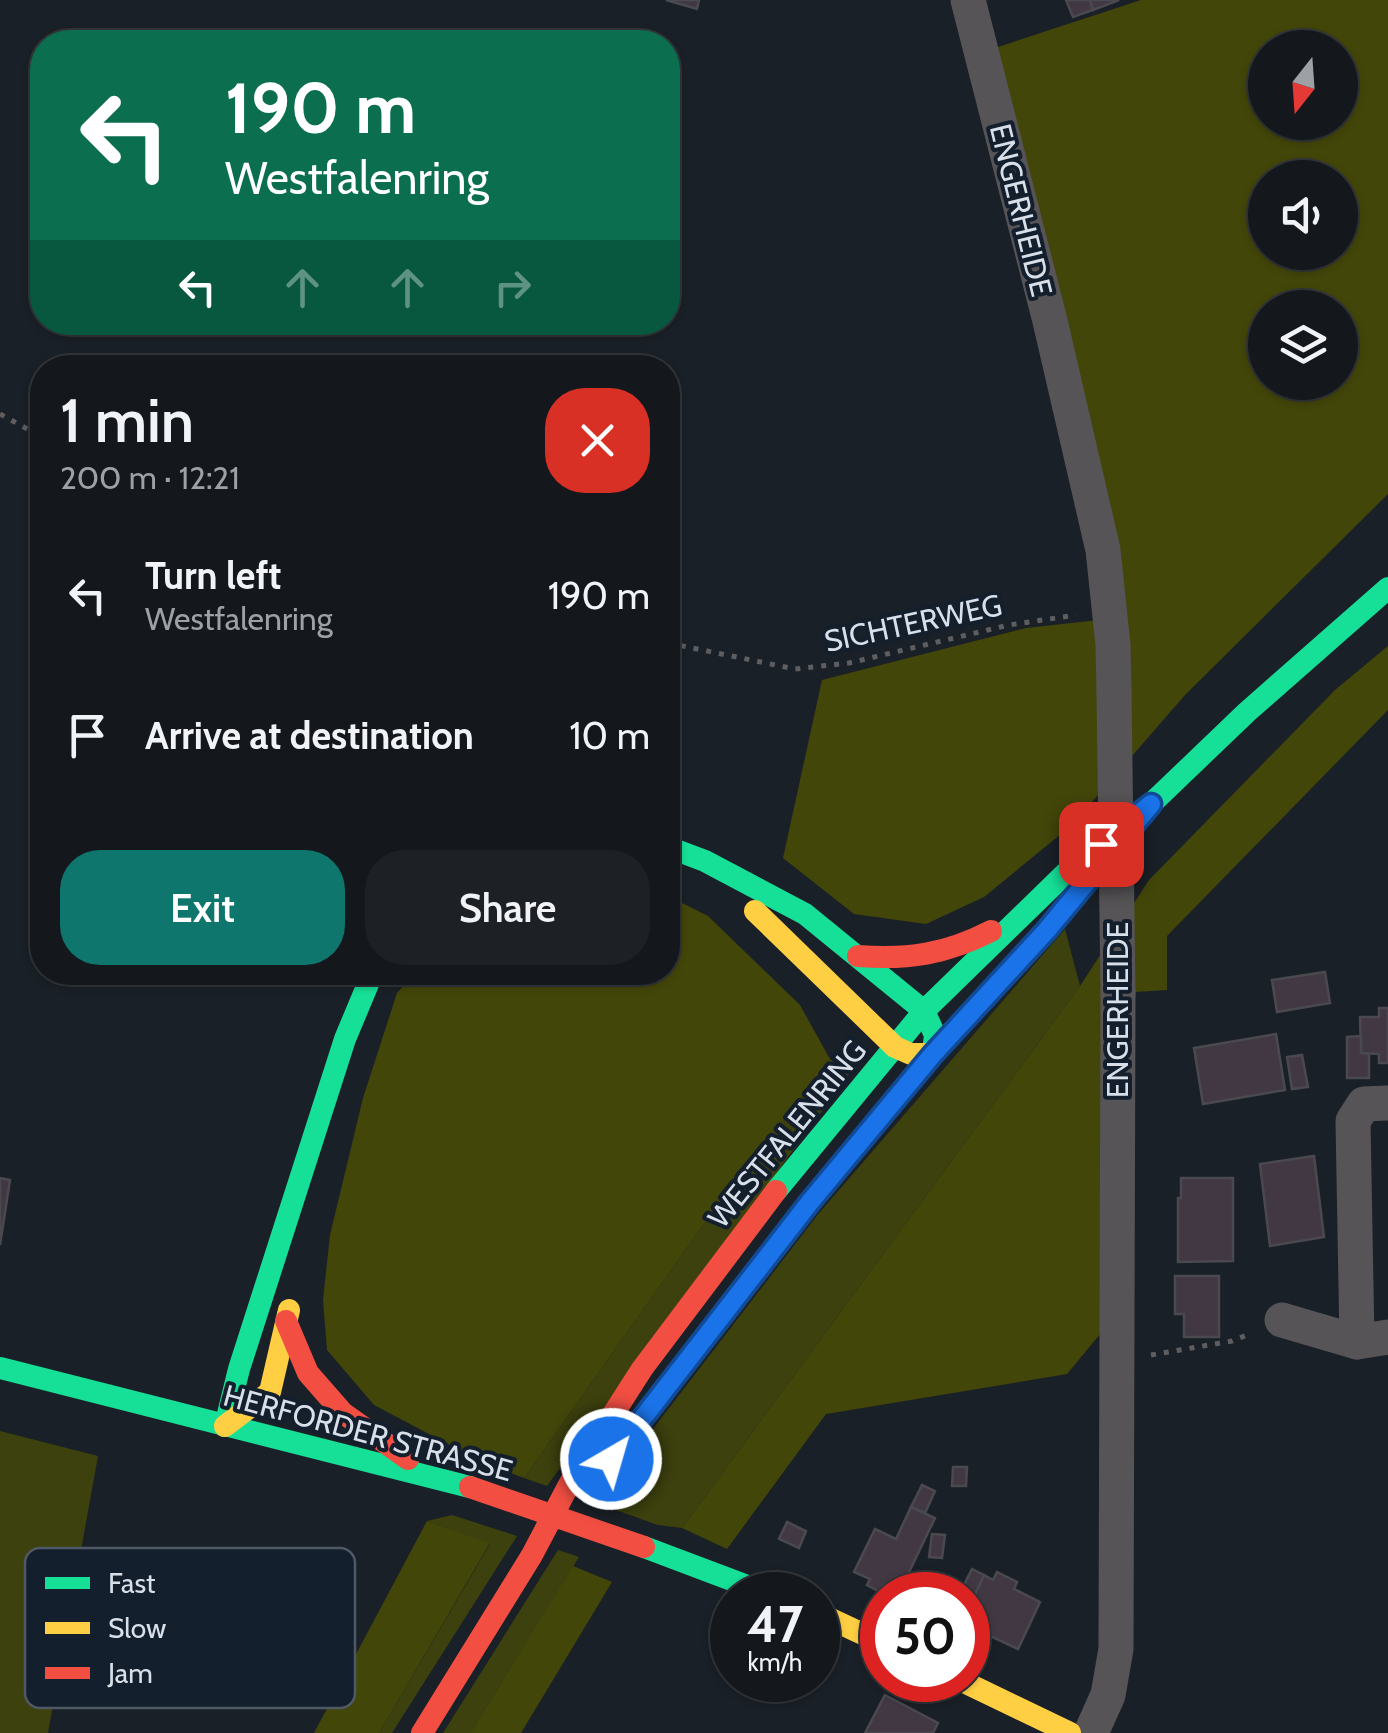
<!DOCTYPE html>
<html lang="en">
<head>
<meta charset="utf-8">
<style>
	:root { --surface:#14181d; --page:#1d2126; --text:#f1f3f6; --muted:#9da0a4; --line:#33373b; --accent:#0f766e }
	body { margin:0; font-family:Cabin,sans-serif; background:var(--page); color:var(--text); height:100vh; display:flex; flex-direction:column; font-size:38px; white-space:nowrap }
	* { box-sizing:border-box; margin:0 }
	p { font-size:32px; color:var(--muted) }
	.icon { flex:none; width:55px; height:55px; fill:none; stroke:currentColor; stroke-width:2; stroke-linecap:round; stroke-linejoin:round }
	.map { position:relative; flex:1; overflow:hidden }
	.details { position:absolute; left:30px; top:355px; width:650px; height:630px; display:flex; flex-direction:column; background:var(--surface); border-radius:40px; box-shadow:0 2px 8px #0004,0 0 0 2px var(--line) }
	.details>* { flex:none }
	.banner { position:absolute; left:30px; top:30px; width:650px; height:305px; border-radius:40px; box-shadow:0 2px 8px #0004,0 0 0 2px var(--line); background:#0b6e4f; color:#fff; overflow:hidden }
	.needle { width:65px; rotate:197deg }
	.fabs { position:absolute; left:1248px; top:30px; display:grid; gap:20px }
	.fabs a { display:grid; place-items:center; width:110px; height:110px; border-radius:50%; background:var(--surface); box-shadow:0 2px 8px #0004,0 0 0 2px var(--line); font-size:50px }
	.speed { position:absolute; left:710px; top:1572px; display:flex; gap:20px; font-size:50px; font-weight:700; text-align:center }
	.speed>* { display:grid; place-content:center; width:130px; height:130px; border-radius:50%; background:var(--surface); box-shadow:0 2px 8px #0004,0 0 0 2px var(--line); line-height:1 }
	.speed small { font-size:25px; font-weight:400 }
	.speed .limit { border:15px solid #d22; background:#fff; color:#111 }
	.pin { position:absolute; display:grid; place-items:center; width:85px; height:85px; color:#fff; margin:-42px; border-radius:20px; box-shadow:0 5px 15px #0006 }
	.me { position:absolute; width:110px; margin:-55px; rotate:38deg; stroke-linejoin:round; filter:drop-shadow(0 0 8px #0008) }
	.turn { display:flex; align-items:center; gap:35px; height:210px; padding:0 30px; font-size:45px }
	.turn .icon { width:130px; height:130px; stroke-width:2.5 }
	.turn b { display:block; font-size:70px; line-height:85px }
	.lanes { display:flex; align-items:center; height:95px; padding:0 30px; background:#0003; justify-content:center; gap:50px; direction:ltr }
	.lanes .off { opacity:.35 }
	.round { display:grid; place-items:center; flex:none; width:105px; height:105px; border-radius:40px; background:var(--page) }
	.overview { display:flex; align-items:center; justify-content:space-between; height:170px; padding:0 30px }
	h1 { font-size:60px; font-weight:600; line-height:75px }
	.cta { display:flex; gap:20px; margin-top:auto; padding:20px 30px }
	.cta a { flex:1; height:115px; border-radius:40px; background:var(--accent); color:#fff; font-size:40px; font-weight:600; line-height:115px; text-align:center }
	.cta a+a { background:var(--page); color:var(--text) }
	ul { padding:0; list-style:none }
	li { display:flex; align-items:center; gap:30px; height:140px; padding:0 30px }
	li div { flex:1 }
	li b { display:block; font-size:38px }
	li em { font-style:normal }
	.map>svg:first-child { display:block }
</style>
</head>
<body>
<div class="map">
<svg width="1388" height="1733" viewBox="0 0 1388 1733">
	<rect width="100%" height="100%" fill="#1a2027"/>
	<g fill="#3d410d">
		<path d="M1065,929L1080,986L682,1528L658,1525L596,1503L819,1213Z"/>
		<path d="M830,1059L849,1074L547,1486L524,1478L701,1228Z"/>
		<path d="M0,1431L98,1456L48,1733H0Z"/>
		<path d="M452,1515L517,1536L392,1733H379L490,1544L427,1521Z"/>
		<path d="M558,1550L579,1557L470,1733H443Z"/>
	</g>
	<g fill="#434609" fill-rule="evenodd">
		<path d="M1141,0H1388V494L1185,695L1072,825L984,897L926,924L854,914L783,858L822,680L1026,628L1108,619L995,48ZM1265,48H1340V122H1265ZM1265,178H1340V252H1265ZM1265,308H1340V382H1265Z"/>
		<path d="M1388,646V710L1167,936V990L1101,994V1333L1067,1374L826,1414L727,1549L682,1528L1080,986L1149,880L1335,690Z"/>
		<path d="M668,896L708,916L800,1005L830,1059L701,1228L524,1478L486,1464L374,1405L327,1350L323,1300L330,1235L363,1098L397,993L415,973L668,972Z"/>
		<path d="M427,1521L490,1543L379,1733H314Z"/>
		<path d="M573,1566L612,1582L521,1733H470Z"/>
	</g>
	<g fill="#423843" stroke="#4a494f" stroke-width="2.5">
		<path d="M666,0H699L697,9Z"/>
		<path d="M1066,0H1090L1093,10L1073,17Z"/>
		<path d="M1090,0H1119L1093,10Z"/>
		<path d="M1325,972L1330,1003L1277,1012L1272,980Z"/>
		<path d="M1379,1008H1388V1063H1379V1054L1361,1053L1360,1017H1379Z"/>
		<path d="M1276,1034L1285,1090L1203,1104L1194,1048Z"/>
		<path d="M1361,1036V1053L1369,1054V1078H1347V1037Z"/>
		<path d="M1302,1055L1308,1087L1292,1089L1287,1057Z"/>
		<path d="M1314,1156L1324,1237L1270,1246L1260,1164Z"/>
		<path d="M0,1178L10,1180L0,1245Z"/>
		<path d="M1181,1178H1233V1261L1178,1262V1198H1181Z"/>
		<path d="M1175,1276H1219V1337H1184V1314H1175Z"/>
		<path d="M953,1467H967L966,1486H952Z"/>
		<path d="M922,1485L935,1491L925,1513L911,1507Z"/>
		<path d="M911,1507L935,1518L899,1593L883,1585L880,1592L867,1585L870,1579L854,1572L875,1529L896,1539Z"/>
		<path d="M787,1522L806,1531L799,1548L779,1539Z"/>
		<path d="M932,1534L945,1535L942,1558L929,1557Z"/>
		<path d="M972,1569L984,1575L973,1599L960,1593Z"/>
		<path d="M997,1572L1017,1582L1014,1589L1040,1602L1018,1649L971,1627L982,1603L973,1599L984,1575L993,1580Z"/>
		<path d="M885,1695L938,1723L933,1733H865Z"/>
	</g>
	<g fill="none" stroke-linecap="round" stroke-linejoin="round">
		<g stroke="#5e5e61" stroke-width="5" stroke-dasharray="5 8" stroke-linecap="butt">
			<path d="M0,414L42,437"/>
			<path d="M668,643L795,669L849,663L1009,625L1076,615"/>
			<path d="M1151,1355L1232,1341L1252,1333"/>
			<path d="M897,1681L924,1694"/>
		</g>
		<g stroke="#565456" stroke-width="35">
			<path d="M968,0L1050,321L1103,550L1113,645L1114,691"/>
			<path d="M1282,1320L1357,1342L1388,1337"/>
			<path d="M1357,1342L1353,1121L1364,1104L1388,1103"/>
			<path d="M1091,1733L1108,1695L1116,1649L1118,993"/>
		</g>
		<g stroke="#16e098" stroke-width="22">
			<path d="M668,847L705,861L805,914L924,1011L935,1035L934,1043"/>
			<path d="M776,1191L924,1011L1076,863L1151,804L1247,712L1388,588"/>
			<path d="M0,1368L470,1487"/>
			<path d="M225,1426L239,1369L345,1039L373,972"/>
			<path d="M644,1547L771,1595"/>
		</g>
		<g stroke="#ffcf43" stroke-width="22">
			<path d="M755,911L895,1047L911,1054H928"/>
			<path d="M225,1426L270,1392L289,1310"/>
			<path d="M818,1613L882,1643"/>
			<path d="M960,1680L1070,1733"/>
		</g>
		<g stroke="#f24e42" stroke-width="22">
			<path d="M858,956C908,960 946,954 991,931"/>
			<path d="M286,1321L308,1373L343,1413L408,1459"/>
			<path d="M422,1733L532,1555L573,1477L642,1369L776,1191"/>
		</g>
		<path stroke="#565456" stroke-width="35" d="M1114,691L1118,993"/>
		<path stroke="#f24e42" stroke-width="22" d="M470,1487L644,1547"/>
	</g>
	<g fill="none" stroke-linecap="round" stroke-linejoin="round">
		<defs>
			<path id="route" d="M611,1459L810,1202L933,1054L1047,930L1151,804L1101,844"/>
		</defs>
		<use href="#route" stroke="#114b97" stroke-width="25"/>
		<use href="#route" stroke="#1a73e8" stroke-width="18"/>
	</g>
	<g text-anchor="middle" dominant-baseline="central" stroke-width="8" stroke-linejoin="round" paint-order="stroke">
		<g font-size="30" fill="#d8dfe9" stroke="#141f2d">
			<text transform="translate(1021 210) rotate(76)">ENGERHEIDE</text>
			<text transform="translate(913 623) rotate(-12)">SICHTERWEG</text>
			<text transform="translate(1117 1010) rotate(-90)">ENGERHEIDE</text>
			<text transform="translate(787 1134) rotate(-51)">WESTFALENRING</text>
			<text transform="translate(368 1433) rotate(15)">HERFORDER STRASSE</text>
		</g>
	</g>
	<rect x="25" y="1548" width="330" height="160" rx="15" fill="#141f2d" stroke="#4f5965" stroke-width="2.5"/>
	<rect x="45" y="1577" width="45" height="12" fill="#16e098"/>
	<rect x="45" y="1622" width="45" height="12" fill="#ffcf43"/>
	<rect x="45" y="1667" width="45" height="12" fill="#f24e42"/>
	<g font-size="28" fill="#d8dfe9">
		<text x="108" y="1593">Fast</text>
		<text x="108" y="1638">Slow</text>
		<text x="108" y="1683">Jam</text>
	</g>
</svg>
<div class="fabs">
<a><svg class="needle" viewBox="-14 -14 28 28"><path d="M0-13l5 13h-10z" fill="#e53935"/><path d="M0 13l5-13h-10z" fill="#9da0a4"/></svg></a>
<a><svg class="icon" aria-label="sound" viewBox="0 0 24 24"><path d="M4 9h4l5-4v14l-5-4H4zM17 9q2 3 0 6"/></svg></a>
<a><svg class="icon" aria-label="layers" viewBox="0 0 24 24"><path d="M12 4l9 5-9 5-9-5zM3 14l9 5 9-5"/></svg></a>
</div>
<div class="speed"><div>47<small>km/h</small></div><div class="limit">50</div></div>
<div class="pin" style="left:1101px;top:844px;background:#d93025"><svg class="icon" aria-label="arrive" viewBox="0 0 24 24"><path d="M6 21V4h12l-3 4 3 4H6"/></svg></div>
<svg class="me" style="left:611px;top:1459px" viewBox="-20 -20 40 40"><circle r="17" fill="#1a73e8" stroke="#fff" stroke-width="3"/><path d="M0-11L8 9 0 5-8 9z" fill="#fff"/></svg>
<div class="banner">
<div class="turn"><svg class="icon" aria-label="left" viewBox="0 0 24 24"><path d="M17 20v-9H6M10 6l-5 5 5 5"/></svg><div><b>190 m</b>Westfalenring</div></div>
<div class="lanes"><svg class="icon" aria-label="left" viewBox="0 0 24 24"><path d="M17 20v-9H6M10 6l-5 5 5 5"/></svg><svg class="icon off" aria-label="ahead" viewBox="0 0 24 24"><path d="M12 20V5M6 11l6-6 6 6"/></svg><svg class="icon off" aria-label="ahead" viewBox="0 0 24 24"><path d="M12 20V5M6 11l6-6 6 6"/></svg><svg class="icon off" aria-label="right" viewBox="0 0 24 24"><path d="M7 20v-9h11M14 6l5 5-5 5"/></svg></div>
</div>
<section class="details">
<div class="overview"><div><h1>1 min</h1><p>200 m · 12:21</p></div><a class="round" style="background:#d93025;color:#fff"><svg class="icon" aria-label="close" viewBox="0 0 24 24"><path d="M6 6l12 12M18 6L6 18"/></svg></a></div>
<ul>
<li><svg class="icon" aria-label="left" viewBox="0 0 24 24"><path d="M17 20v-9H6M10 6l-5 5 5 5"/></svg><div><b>Turn left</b><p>Westfalenring</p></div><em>190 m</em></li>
<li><svg class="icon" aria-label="arrive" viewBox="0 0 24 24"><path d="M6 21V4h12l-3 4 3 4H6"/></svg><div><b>Arrive at destination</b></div><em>10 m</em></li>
</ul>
<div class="cta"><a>Exit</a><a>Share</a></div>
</section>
</div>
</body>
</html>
